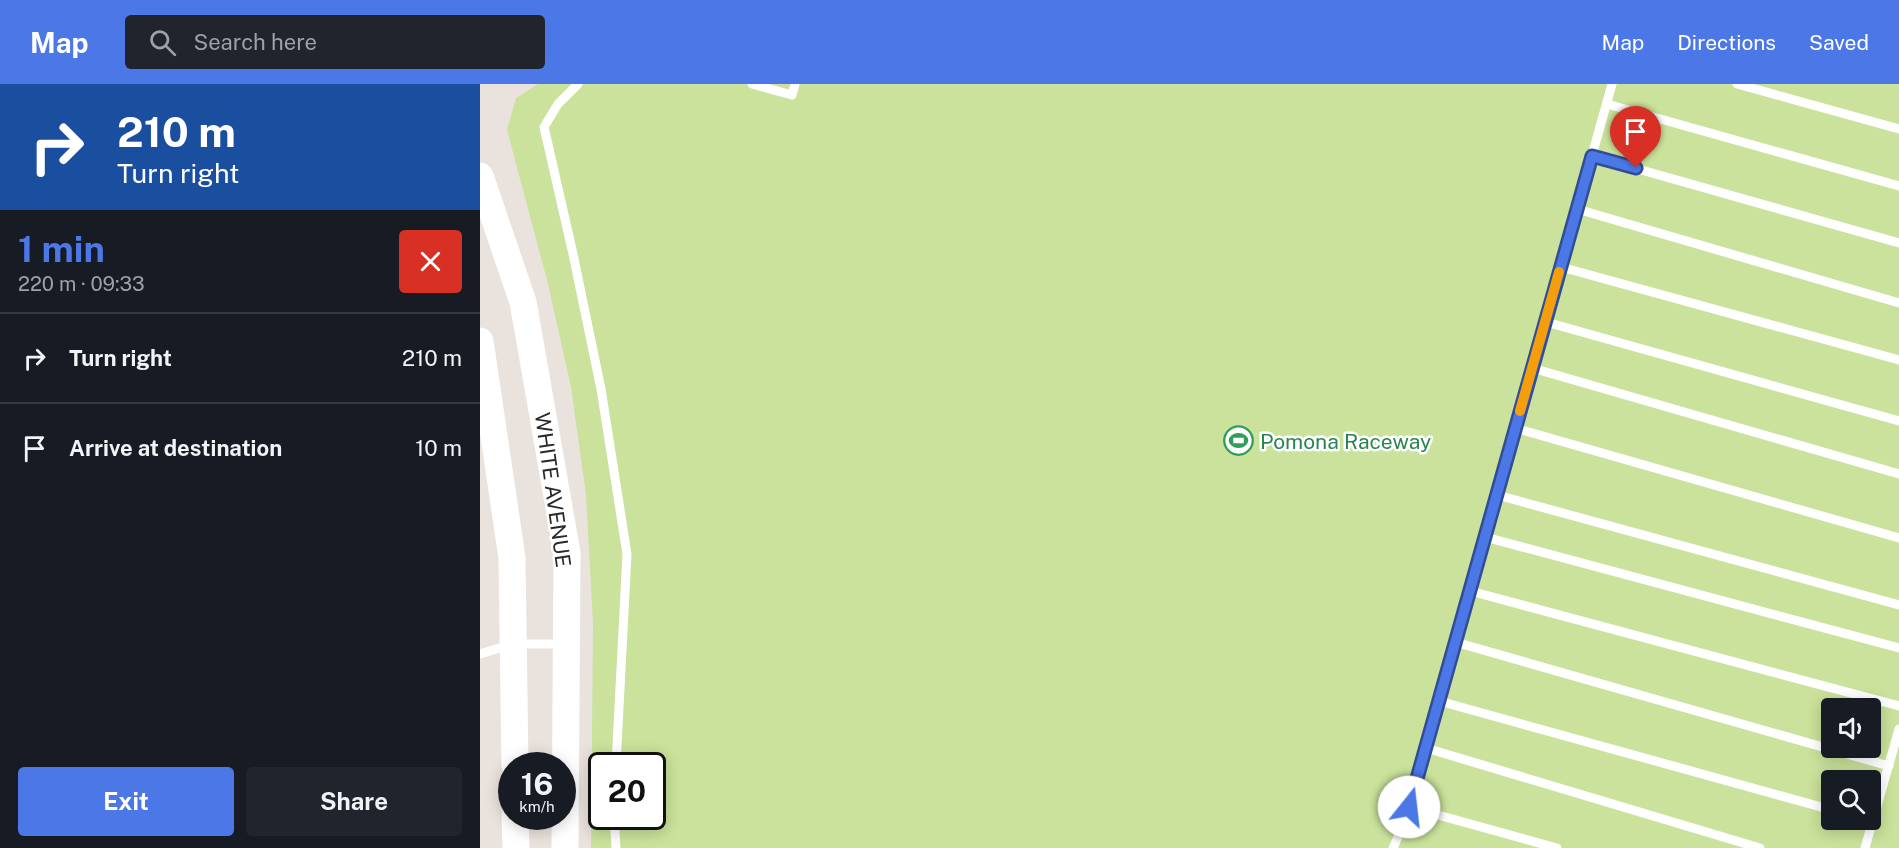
<!DOCTYPE html>
<html lang="en">
<head>
<meta charset="utf-8">
<style>
	:root { --surface:#171b24; --page:#20242c; --text:#f1f3f6; --muted:#9ea1a6; --line:#363941; --accent:#4c77e7 }
	body { margin:0; font-family:"Public Sans",sans-serif; background:var(--page); color:var(--text); height:100vh; display:flex; flex-direction:column; font-size:22px; white-space:nowrap }
	* { box-sizing:border-box; margin:0 }
	p { font-size:20px; color:var(--muted) }
	.icon { flex:none; width:33px; height:33px; fill:none; stroke:currentColor; stroke-width:2; stroke-linecap:round; stroke-linejoin:round }
	.map { position:relative; flex:1; overflow:hidden }
	.drawer { display:flex; flex-direction:column; background:var(--surface); width:480px }
	.drawer>* { flex:none }
	.top-card { background:#1a4fa0; color:#fff; overflow:hidden }
	.tools { position:absolute; left:1341px; top:614px; display:grid; gap:12px }
	.tools a { display:grid; place-items:center; width:60px; height:60px; border-radius:6px; background:var(--surface); box-shadow:0 3px 15px #0003; font-size:30px }
	.speed { position:absolute; left:18px; top:668px; display:flex; gap:12px; font-size:30px; font-weight:700; text-align:center }
	.speed>* { display:grid; place-content:center; width:78px; height:78px; border-radius:50%; background:var(--surface); box-shadow:0 3px 15px #0003; line-height:1 }
	.speed small { font-size:15px; font-weight:400 }
	.speed .limit { border:3px solid #111; border-radius:9px; background:#fff; color:#111 }
	.pin { position:absolute; display:grid; place-items:center; width:51px; height:51px; color:#fff; margin:-62px -26px; border-radius:50% 50% 50% 0; rotate:-45deg; box-shadow:0 0 6px #0007 }
	.pin .icon { rotate:45deg }
	.me { position:absolute; width:66px; margin:-33px; rotate:16deg; stroke-linejoin:round; filter:drop-shadow(0 0 4px #0008) }
	.turn { display:flex; align-items:center; gap:21px; height:126px; padding:0 18px; font-size:27px }
	.turn .icon { width:78px; height:78px; stroke-width:2.5 }
	.turn b { display:block; font-size:42px; line-height:51px }
	.round { display:grid; place-items:center; flex:none; width:63px; height:63px; border-radius:6px; background:var(--page) }
	.overview { display:flex; align-items:center; justify-content:space-between; height:102px; padding:0 18px }
	h1 { font-size:36px; font-weight:700; line-height:45px; color:var(--accent) }
	.button { display:flex; gap:12px; margin-top:auto; padding:12px 18px }
	.button a { flex:1; height:69px; border-radius:6px; background:var(--accent); color:#fff; font-size:24px; font-weight:700; line-height:69px; text-align:center }
	.button a+a { background:var(--page); color:var(--text) }
	ul { padding:0; list-style:none }
	li { display:flex; align-items:center; gap:18px; height:90px; padding:0 18px; border-top:2px solid var(--line) }
	li div { flex:1 }
	li b { display:block; font-size:22px }
	li em { font-style:normal }
	header { display:flex; align-items:center; gap:36px; box-sizing:border-box; height:84px; padding:0 30px; background:var(--accent); color:#fff }
	header strong { font-size:28px }
	nav { display:flex; gap:33px; margin-inline-start:auto; font-size:21px }
	.search { width:420px; height:54px; background:var(--page); display:flex; align-items:center; gap:15px; box-sizing:border-box; padding:0 21px; border-radius:6px; color:var(--muted); font-size:22px }
	main { display:flex; flex:1; min-height:0 }
	.map>svg:first-child { display:block }
</style>
</head>
<body>
<header>
<strong>Map</strong>
<div class="search"><svg class="icon" aria-label="search" viewBox="0 0 24 24"><circle cx="10" cy="10" r="6"/><path d="M15 15l6 6"/></svg>Search here</div>
<nav><a>Map</a><a>Directions</a><a>Saved</a></nav>
</header>
<main>
<section class="drawer">
<div class="top-card">
<div class="turn"><svg class="icon" aria-label="right" viewBox="0 0 24 24"><path d="M7 20v-9h11M14 6l5 5-5 5"/></svg><div><b>210 m</b>Turn right</div></div>
</div>
<div class="overview"><div><h1>1 min</h1><p>220 m · 09:33</p></div><a class="round" style="background:#d93025;color:#fff"><svg class="icon" aria-label="close" viewBox="0 0 24 24"><path d="M6 6l12 12M18 6L6 18"/></svg></a></div>
<ul>
<li><svg class="icon" aria-label="right" viewBox="0 0 24 24"><path d="M7 20v-9h11M14 6l5 5-5 5"/></svg><div><b>Turn right</b></div><em>210 m</em></li>
<li><svg class="icon" aria-label="arrive" viewBox="0 0 24 24"><path d="M6 21V4h12l-3 4 3 4H6"/></svg><div><b>Arrive at destination</b></div><em>10 m</em></li>
</ul>
<div class="button"><a>Exit</a><a>Share</a></div>
</section>
<div class="map">
<svg width="1419" height="764" viewBox="0 0 1419 764">
	<rect width="100%" height="100%" fill="#eae3dd"/>
	<path fill="#cae29b" fill-rule="evenodd" d="M58,0H1419V764H111L113,539L106,411L91,303L68,200L27,46L36,14ZM1352,624H1390V663H1352ZM122,681H172V732H122ZM1352,696H1390V735H1352Z"/>
	<g fill="none" stroke-linecap="round" stroke-linejoin="round">
		<g stroke="#fff" stroke-width="9">
			<path d="M98,0L78,20L64,43L93,170L121,305L147,470L136,681"/>
			<path d="M272,0L312,11L315,0"/>
			<path d="M1257,0L1419,45"/>
			<path d="M1127,20L1419,102"/>
			<path d="M1112,72L1419,159"/>
			<path d="M1097,125L1419,219"/>
			<path d="M1081,183L1419,276"/>
			<path d="M1066,238L1419,337"/>
			<path d="M1052,284L1419,390"/>
			<path d="M1035,344L1419,454"/>
			<path d="M1017,411L1419,521"/>
			<path d="M1005,453L1419,564"/>
			<path d="M990,507L1419,622"/>
			<path d="M975,558L1409,682"/>
			<path d="M0,570L33,560H84"/>
			<path d="M959,617L1352,726"/>
			<path d="M946,664L1280,764"/>
			<path d="M929,723L1077,764"/>
			<path d="M134,732L136,764"/>
			<path d="M913,764L926,735L1132,0"/>
			<path d="M1385,764L1419,645"/>
		</g>
		<g stroke="#fff" stroke-width="27">
			<path d="M0,92L43,218L87,469L85,764"/>
			<path d="M0,257L32,474L35,681"/>
			<path d="M35,732L36,764"/>
		</g>
	</g>
	<g fill="none" stroke-linecap="round" stroke-linejoin="round">
		<defs>
			<path id="route" d="M929,723L1112,72L1156,84"/>
		</defs>
		<use href="#route" stroke="#314d96" stroke-width="15"/>
		<use href="#route" stroke="#4c77e7" stroke-width="10"/>
		<path stroke="#f59e0b" stroke-width="10" d="M1040,327L1079,188"/>
	</g>
	<defs>
		<symbol id="stadium-ring" viewBox="-11 -11 22 22"><circle r="9.5" fill="#fff" stroke="#2e9e5b" stroke-width="1.5"/><path d="M0-5a6.5 5 0 1 0 0 10a6.5 5 0 1 0 0-10ZM-3.5-1.8h7v3.6h-7Z" fill="#2e9e5b"/></symbol>
	</defs>
	<g fill-rule="evenodd">
		<use href="#stadium-ring" x="742" y="340" width="33" height="33"/>
	</g>
	<g text-anchor="middle" dominant-baseline="central" stroke-width="5" stroke-linejoin="round" paint-order="stroke">
		<g font-size="21" fill="#27864d" stroke="#fff" text-anchor="start">
			<text x="780" y="357">Pomona Raceway</text>
		</g>
		<g font-size="21" fill="#292929" stroke="#fff">
			<text transform="translate(73 406) rotate(82)">WHITE AVENUE</text>
		</g>
	</g>
</svg>
<div class="tools">
<a><svg class="icon" aria-label="sound" viewBox="0 0 24 24"><path d="M4 9h4l5-4v14l-5-4H4zM17 9q2 3 0 6"/></svg></a>
<a><svg class="icon" aria-label="search" viewBox="0 0 24 24"><circle cx="10" cy="10" r="6"/><path d="M15 15l6 6"/></svg></a>
</div>
<div class="speed"><div>16<small>km/h</small></div><div class="limit">20</div></div>
<div class="pin" style="left:1156px;top:84px;background:#d93025"><svg class="icon" aria-label="arrive" viewBox="0 0 24 24"><path d="M6 21V4h12l-3 4 3 4H6"/></svg></div>
<svg class="me" style="left:929px;top:723px" viewBox="-20 -20 40 40"><circle r="19" fill="#fff"/><path d="M0-13L10 11 0 6-10 11z" fill="#4c77e7"/></svg>
</div>
</main>
</body>
</html>
